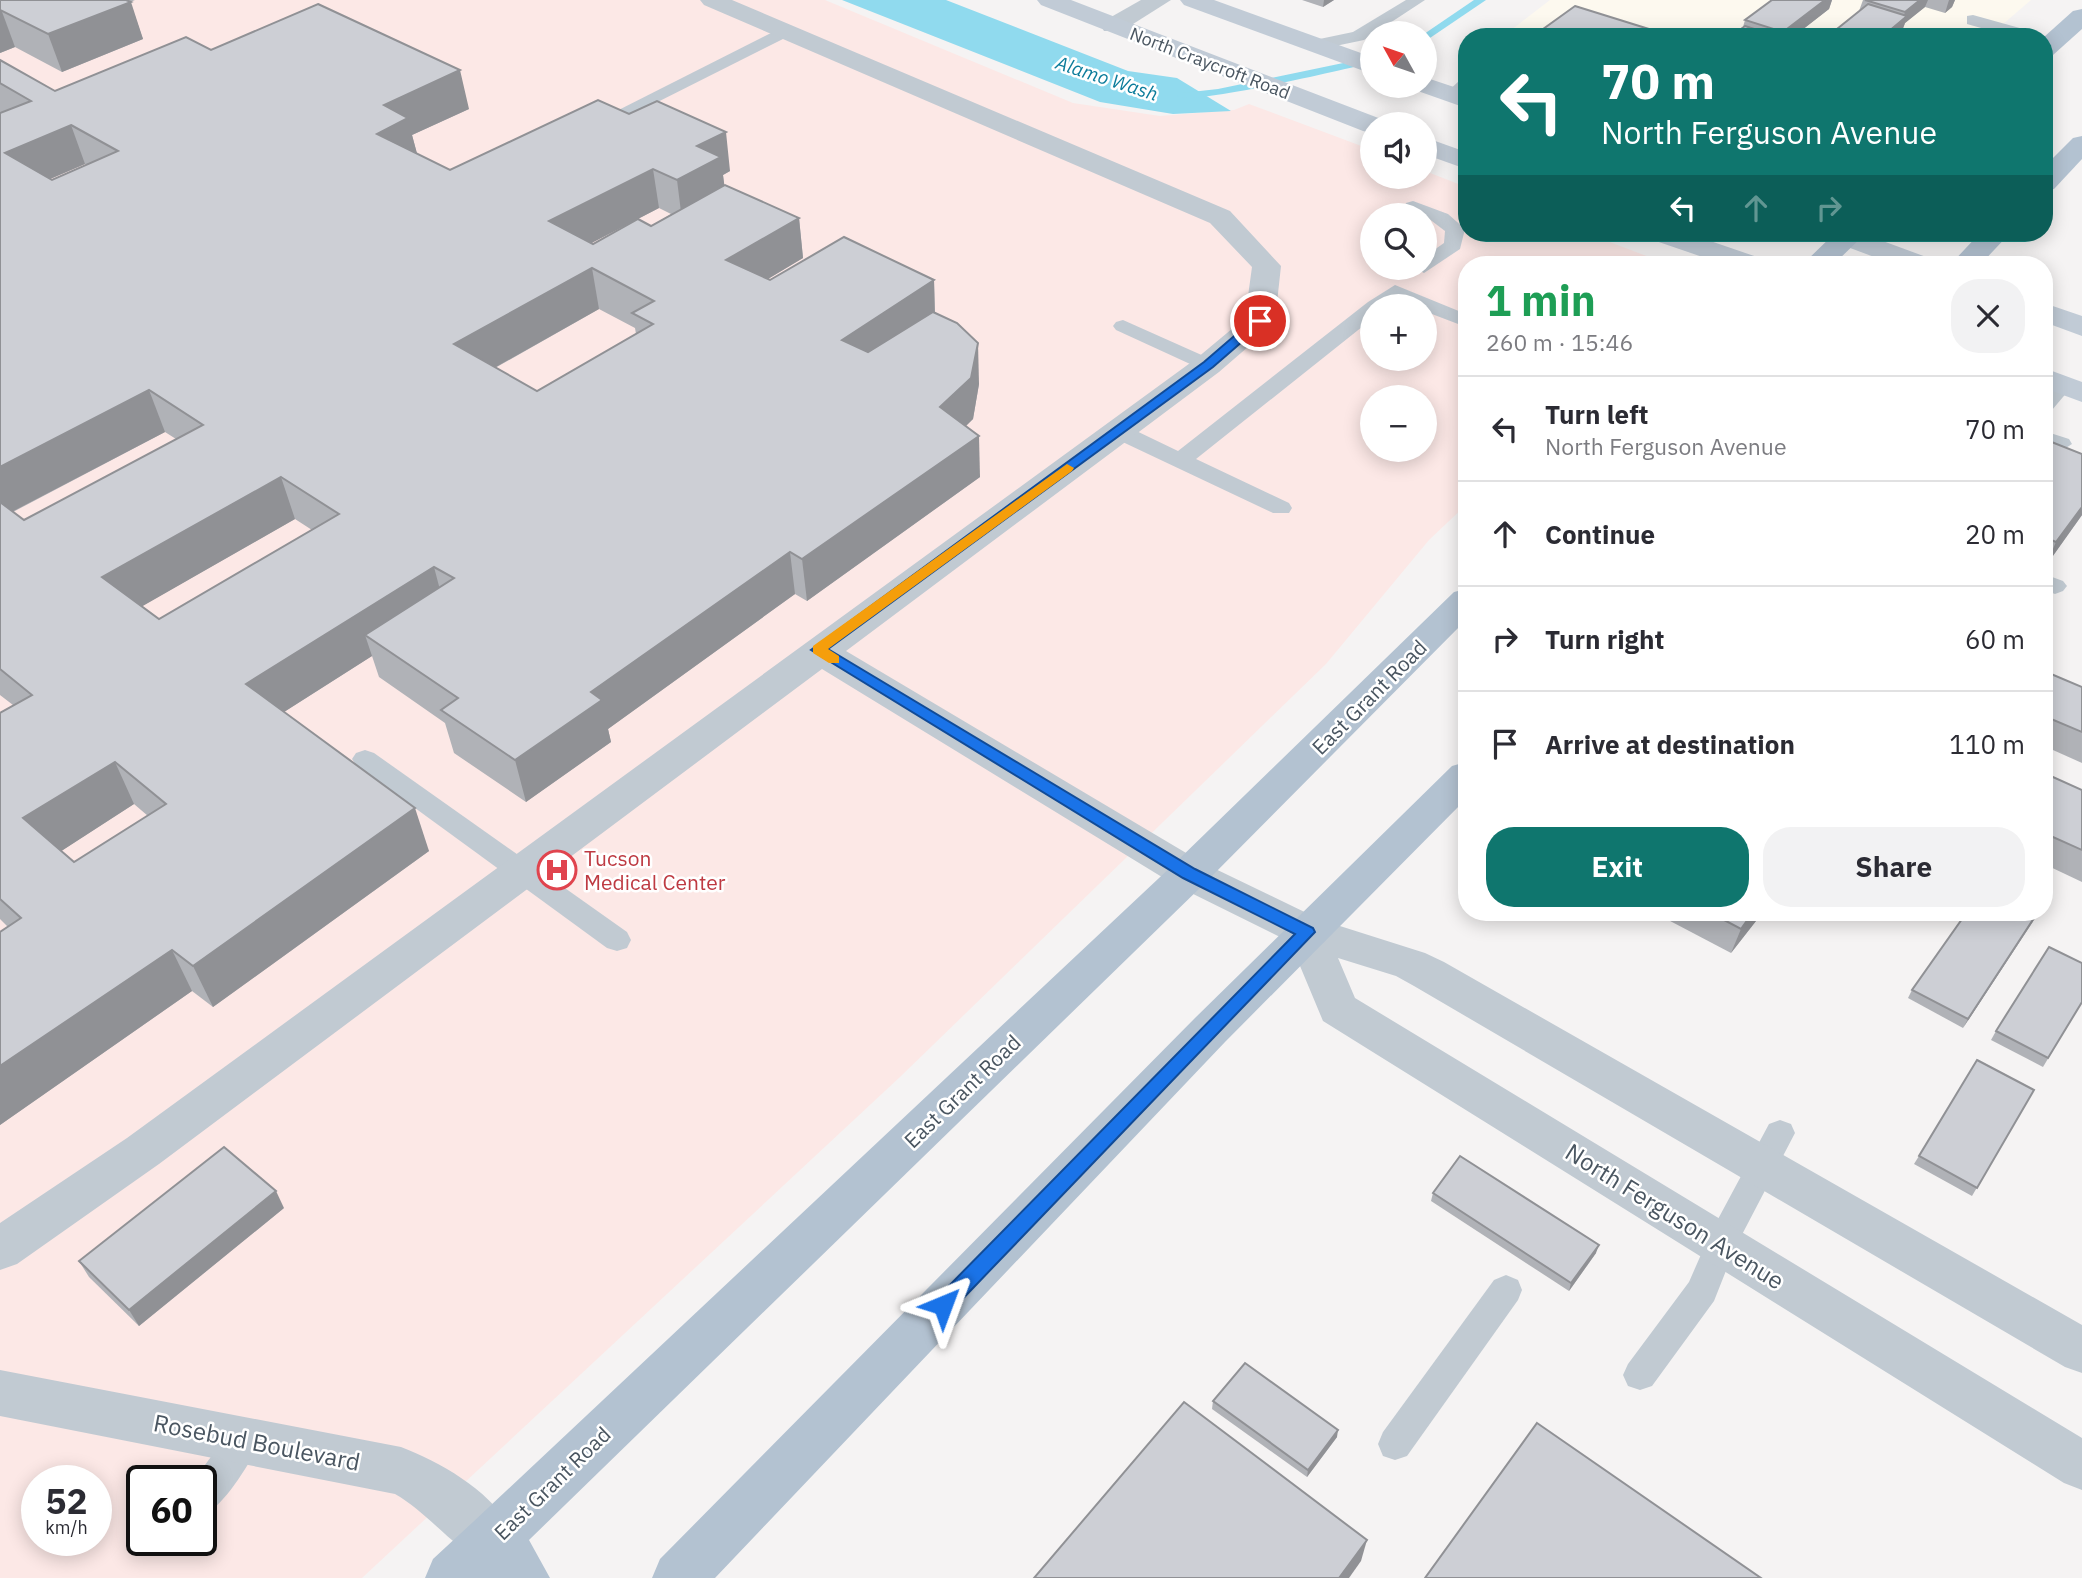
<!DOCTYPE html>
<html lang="en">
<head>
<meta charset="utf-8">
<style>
	:root { --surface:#fff; --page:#f2f2f3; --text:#2b2b33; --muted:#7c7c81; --line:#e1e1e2; --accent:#0f766e }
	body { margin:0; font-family:"IBM Plex Sans",sans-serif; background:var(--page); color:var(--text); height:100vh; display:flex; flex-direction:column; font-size:26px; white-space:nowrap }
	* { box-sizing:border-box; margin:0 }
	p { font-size:23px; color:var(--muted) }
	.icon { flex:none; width:38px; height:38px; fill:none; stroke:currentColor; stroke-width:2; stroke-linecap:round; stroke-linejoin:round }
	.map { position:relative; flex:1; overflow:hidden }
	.panel { position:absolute; left:1458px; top:256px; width:595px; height:665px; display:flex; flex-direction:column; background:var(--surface); border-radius:28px; box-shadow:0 4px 18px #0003 }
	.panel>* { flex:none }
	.top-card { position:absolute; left:1458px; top:28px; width:595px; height:214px; border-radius:28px; box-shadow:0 4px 18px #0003; background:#0f766e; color:#fff; overflow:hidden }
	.needle { width:46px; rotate:310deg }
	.buttons { position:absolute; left:1360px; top:21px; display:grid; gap:14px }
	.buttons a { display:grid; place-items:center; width:77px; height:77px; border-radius:50%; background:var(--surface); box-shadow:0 4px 18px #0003; font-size:35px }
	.speed { position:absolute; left:21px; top:1465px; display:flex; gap:14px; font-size:35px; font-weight:700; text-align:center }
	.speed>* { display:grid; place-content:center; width:91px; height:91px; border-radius:50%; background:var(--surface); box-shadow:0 4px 18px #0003; line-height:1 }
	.speed small { font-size:18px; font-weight:400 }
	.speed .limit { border:4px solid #111; border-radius:10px; background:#fff; color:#111 }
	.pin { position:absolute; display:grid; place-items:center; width:60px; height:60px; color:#fff; margin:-30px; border:4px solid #fff; border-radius:50%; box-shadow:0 2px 7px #0007 }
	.me { position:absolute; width:77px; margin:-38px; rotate:44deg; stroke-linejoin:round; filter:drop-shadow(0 0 5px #0008) }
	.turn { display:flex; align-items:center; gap:24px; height:147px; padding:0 28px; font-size:32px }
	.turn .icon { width:91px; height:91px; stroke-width:2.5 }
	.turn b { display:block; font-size:49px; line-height:60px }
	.lanes { display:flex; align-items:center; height:66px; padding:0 28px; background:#0003; justify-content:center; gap:35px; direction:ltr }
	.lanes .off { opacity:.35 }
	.round { display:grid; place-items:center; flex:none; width:74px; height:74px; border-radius:28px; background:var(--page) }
	.overview { display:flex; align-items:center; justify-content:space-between; height:119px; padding:0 28px }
	h1 { font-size:42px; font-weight:700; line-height:52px; color:#1e9e55 }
	.primary-button { display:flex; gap:14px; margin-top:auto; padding:14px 28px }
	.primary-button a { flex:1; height:80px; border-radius:28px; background:var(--accent); color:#fff; font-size:28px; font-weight:700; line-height:80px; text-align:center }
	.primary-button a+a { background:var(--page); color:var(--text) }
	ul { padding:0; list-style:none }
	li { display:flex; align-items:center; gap:21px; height:105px; padding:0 28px; border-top:2px solid var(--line) }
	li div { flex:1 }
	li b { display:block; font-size:26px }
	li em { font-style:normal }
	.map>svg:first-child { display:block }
</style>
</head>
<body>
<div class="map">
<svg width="2082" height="1578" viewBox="0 0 2082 1578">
	<rect width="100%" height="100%" fill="#f5f3f3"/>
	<path fill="#fdf9ef" d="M1550,0H2031L1988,37H1502Z"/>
	<path fill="#fce8e6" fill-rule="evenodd" d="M0,0H825L1073,103L1160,116L1234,110L1249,104L1372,150V177H1424L1425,171L1466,187V233H1586L1657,260L1658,264H1466V505L1429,540L1326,664L900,1077L362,1578H0ZM1372,215H1424V268H1372ZM1372,306H1424V359H1372ZM1372,397H1424V450H1372ZM37,1480H96V1540H37ZM142,1480H201V1540H142Z"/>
	<path fill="#90daee" d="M842,0H946L1128,71L1177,78L1231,111L1173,114L1100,102Z"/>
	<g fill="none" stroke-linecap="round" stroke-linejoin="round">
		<g fill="#90daee" fill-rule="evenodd">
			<path d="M1474,0H1486L1424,42V34Z"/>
			<path d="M1372,57V63C1344,69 1191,106 1177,96L1182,93L1218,89Z"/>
		</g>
		<g fill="#c1cad2" fill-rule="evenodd">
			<path d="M1406,0H1425L1364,40L1316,50L1308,45L1310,41L1353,32Z"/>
			<path d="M1973,15L2038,33L2040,37H2013L1967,24V16Z"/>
			<path d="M785,26L793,31L791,35L598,132L592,133L583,128Z"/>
			<path d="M1466,79V93L1459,99H1447L1444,95L1460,80Z"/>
			<path d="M1413,201L1448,214L1465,229L1460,249L1424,273L1415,268H1424V257L1444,243L1445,231L1424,215L1406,211L1404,207L1406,203Z"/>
			<path d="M1395,285L1466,314V327L1424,311V306H1414L1397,299L1387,306H1372V319L1196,459L1289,503L1292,508L1289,513H1273L1110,436L1107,431L1118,424L1126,426L1178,451L1368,302Z"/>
			<path d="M1123,320L1215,361L1218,365L1215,369H1201L1116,330L1113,326L1116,322Z"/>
			<path d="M2063,378L2074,384L2052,410L2044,411V392L2056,380Z"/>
			<path d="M2044,431L2069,439L2072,444L2061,451L2044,445Z"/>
			<path d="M2044,574L2063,581L2067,586L2063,591L2055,594L2044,590Z"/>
			<path d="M365,750L374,753L627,932L631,940L627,948L617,951L607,948L356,765L352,759L356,753Z"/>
			<path d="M1780,1120L1791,1124L1795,1133L1735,1248L1714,1301L1652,1386L1640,1390L1628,1386L1623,1375L1628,1364L1689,1282L1710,1234L1769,1124Z"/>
			<path d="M1506,1275L1518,1280L1522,1290L1518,1300L1407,1456L1395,1460L1383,1456L1378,1444L1383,1432L1494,1280Z"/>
			<path d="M244,1423L256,1428L261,1439C252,1461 223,1508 201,1517V1480H194L232,1428Z"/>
		</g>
		<g fill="#c1cad2" fill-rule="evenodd">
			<path d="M700,0H732L1230,211L1281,266L1275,321L1271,327L1219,372L846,651L1203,863L1321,920L1425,953L1444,962L2082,1325V1373L2065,1367L1414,986L1396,976L1338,958L1355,998L2082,1438V1490L2064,1483L1323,1021L1290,942L1175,885L822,669L159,1164L17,1264L0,1270V1223L127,1138L1197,358L1245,318L1252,267L1210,223L704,5Z"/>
			<path d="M1141,0H1171L1122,31H1104L1101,26L1104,21Z"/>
			<path d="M0,1370L401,1447C445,1464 498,1495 517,1540L509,1558L491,1566C455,1551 430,1514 395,1494L0,1416Z"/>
		</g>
		<g fill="#c1cbd6" fill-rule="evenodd">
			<path d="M1037,0H1071L1381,119L1385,124H1372V133L1363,131L1041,5Z"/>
			<path d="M1180,0H1214L1372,57V74L1184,5Z"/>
			<path d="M1424,77L1466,91V108L1415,90L1412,86H1424Z"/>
			<path d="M1424,137L1466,152V169L1424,154Z"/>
			<path d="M1646,233H1687L1760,258L1764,264H1723L1650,239Z"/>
			<path d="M1822,233H1861L1929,258L1933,264H1893L1826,239Z"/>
			<path d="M2044,303L2082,316V336L2044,322Z"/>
			<path d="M2044,368L2082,382V402L2044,388Z"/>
		</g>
		<g fill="#b3c2d1" fill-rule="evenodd">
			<path d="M2082,9V29L2053,55L2044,57V37L2073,11Z"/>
			<path d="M2082,136V159L2054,189L2044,191V167L2073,138Z"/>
			<path d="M1835,233H1866L1834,264H1803Z"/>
			<path d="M1980,233H2010L1981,264H1951Z"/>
			<path d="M1466,589V620L1203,885L529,1540L550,1578H425L433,1559L473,1522L1175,863L1454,592Z"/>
			<path d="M1466,762V799L1225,1042L715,1578H652L660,1559L1195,1018L1452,766Z"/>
		</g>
	</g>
	<g fill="#b0b2b7" fill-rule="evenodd">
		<path d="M0,0H135L130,2L143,39L62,72L15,47L0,53Z"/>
		<path d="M1302,0H1334L1323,7Z"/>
		<path d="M1772,0H1832L1829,9L1793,37H1730L1743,27L1745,20Z"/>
		<path d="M1863,0H1955L1952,7L1945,13L1925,7L1905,23L1902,31L1896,37H1827L1859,11Z"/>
		<path d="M211,50L469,109L412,135L417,154L450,170L598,100L730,171L723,175L724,185L799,218L803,258L768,279L770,280H934L935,313L979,384L973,419L966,426L980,477L807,601L795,594L608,729L611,742L526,802L454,753L445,723L379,677L372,656L284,712L429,851L213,1007L192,991L0,1125V932L8,927L0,919V713L13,705L0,695V60L55,91ZM85,164L87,165L52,180L50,179ZM659,208L671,214L651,226L593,244L591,243ZM599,309L635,328L636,334L537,391L495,368ZM165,432L176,439L24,520L13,512ZM295,519L312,530L159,619L142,606ZM134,804L148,816L74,862L61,851Z"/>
		<path d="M2044,439L2082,515L2045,567H2044Z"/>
		<path d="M2044,671L2082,687V763L2044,746Z"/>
		<path d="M2044,773L2082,790V882L2044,864Z"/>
		<path d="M1653,912H1763L1731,953Z"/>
		<path d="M2039,912L1963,1028L1908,998L1912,990Z"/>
		<path d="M2082,1002L2043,1067L1991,1040L1996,1031Z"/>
		<path d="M2034,1090L1972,1196L1914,1164L1919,1156Z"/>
		<path d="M1433,1193L1596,1253L1569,1291L1431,1201Z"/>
		<path d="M284,1208L139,1326L89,1277L79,1261Z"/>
		<path d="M1213,1401L1337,1437L1307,1477L1212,1409Z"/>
	</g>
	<g fill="#909195">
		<path d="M1324,0H1334L1323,7Z"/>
		<path d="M1825,0H1832L1829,9L1793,37H1782L1783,32Z"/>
		<path d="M1920,0H1928L1925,7L1905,23L1902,31L1896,37H1882L1902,20L1905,12Z"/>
		<path d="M1949,0H1955L1952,7L1945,13Z"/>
		<path d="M131,2L143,39L62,72L48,34Z"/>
		<path d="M1,9L15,47L0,53V10Z"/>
		<path d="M460,70L469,109L412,135L418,157L377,134L384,105Z"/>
		<path d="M71,125L85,164L20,192L5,153Z"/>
		<path d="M726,132L730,171L723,175L726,197L682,220L677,180L697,146Z"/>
		<path d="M653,169L659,208L557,261L549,221Z"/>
		<path d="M799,218L803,258L731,301L726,260Z"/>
		<path d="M592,268L599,309L464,385L454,344Z"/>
		<path d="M934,280L935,320L846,381L842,340Z"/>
		<path d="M978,343L979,384L973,419L942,449L940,407Z"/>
		<path d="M149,390L165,432L0,518V467Z"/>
		<path d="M979,436L980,477L807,601L802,559Z"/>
		<path d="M281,477L295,519L120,619L102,577Z"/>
		<path d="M2082,507V515L2045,567L2056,542Z"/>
		<path d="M790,552L795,594L608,729L611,742L526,802L515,760L591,692Z"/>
		<path d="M434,567L445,609L365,635L372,656L262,726L246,684Z"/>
		<path d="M115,762L134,804L46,861L23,818Z"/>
		<path d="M415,808L429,851L213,1007L193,966Z"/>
		<path d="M1753,912H1763L1731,953L1741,929Z"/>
		<path d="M2039,912L1963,1028L1968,1019Z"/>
		<path d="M172,950L192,991L0,1125V1066Z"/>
		<path d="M276,1191L284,1208L139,1326L129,1310Z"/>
		<path d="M1599,1245L1596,1253L1569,1291L1571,1283Z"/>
		<path d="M1338,1430L1337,1437L1307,1477L1308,1470Z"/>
		<path d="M1367,1540L1361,1561L1349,1578H1339Z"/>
	</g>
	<g fill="#cdcfd5" stroke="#909195" stroke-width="2" fill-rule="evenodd">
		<path d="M0,0H126L131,2L48,34L0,10Z"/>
		<path d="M1772,0H1825L1783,32L1745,20Z"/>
		<path d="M1865,0H1920L1905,12Z"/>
		<path d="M318,4L460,70L384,105L408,118L377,134L450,170L598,100L629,114L657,101L726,132L697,146L721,157L677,180L653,169L549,221L593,244L638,219L651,226L725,185L799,218L726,260L770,280L844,237L934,280L842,340L868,352L933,312L957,323L978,343L971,378L940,407L979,436L802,559L790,552L591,692L602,700L515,760L441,710L458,698L365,635L454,578L434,567L246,684L415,808L193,966L172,950L0,1066V932L21,918L0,899V713L32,695L0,669V502L24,520L203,425L149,390L0,467V113L31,101L0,83V60L55,91L186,37L211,50ZM71,125L118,151L52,180L5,153ZM592,268L654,301L632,313L653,324L537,391L454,344ZM281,477L339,514L159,619L102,577ZM115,762L166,804L74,862L23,818Z"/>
		<path d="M1868,4L1907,16L1882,37H1827Z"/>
		<path d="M1575,6L1665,34L1662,37H1532Z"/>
		<path d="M1745,26L1779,37H1730Z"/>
		<path d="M2044,439L2082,454V507L2056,542L2044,537Z"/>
		<path d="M2044,671L2082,687V732L2044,716Z"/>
		<path d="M2044,773L2082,790V850L2044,833Z"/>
		<path d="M1709,912H1753L1741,929Z"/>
		<path d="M1967,912H2038L1968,1019L1912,990Z"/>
		<path d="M2049,947L2082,963V1002L2048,1058L1996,1031Z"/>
		<path d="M1977,1060L2034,1090L1977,1188L1919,1156Z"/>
		<path d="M224,1147L276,1191L129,1310L79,1261Z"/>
		<path d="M1460,1156L1599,1245L1571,1283L1433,1193Z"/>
		<path d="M1245,1363L1338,1430L1308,1470L1213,1401Z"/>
		<path d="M1184,1402L1367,1540L1339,1578H1034Z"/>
		<path d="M1537,1423L1761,1578H1425Z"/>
	</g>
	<path fill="#1a73e8" stroke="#114b97" stroke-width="2" d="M1255,318L1266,321L1213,367L828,649L1195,869L1313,928L1315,932L950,1312L943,1314L936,1312L933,1305L936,1299L1295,934L1183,878L811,650L1204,362Z"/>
	<path fill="#f59e0b" d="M1067,464L1074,468L1072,471L828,649L839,656V663H829L813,653V646Z"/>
	<defs>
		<symbol id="hospital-ring" viewBox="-11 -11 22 22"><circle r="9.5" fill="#fff" stroke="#e0444e" stroke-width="1.5"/><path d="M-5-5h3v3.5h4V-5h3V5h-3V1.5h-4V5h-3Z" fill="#e0444e"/></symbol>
	</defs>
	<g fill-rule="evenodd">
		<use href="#hospital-ring" x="535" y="848" width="44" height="44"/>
	</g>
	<g text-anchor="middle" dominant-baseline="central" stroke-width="5" stroke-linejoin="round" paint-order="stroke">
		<g font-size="18" fill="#4a5661" stroke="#fff">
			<text transform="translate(1210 63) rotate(21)">North Craycroft Road</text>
		</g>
		<g font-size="19" font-style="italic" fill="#0c7c9b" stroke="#fff">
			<text transform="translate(1107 78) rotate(18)">Alamo Wash</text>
		</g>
		<g font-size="21" fill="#4a5661" stroke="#fff">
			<text transform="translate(1369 697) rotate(-45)">East Grant Road</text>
			<text transform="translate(962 1091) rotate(-44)">East Grant Road</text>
			<text transform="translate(552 1483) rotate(-44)">East Grant Road</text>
		</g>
		<g font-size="21" fill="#be3a42" stroke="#fff" text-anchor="start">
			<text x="584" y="858">Tucson<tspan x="584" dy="24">Medical Center</tspan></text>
		</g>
		<g font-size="24" fill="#4a5661" stroke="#fff">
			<text transform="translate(1675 1216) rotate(32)">North Ferguson Avenue</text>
			<text transform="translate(257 1442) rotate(11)">Rosebud Boulevard</text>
		</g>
	</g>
</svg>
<div class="buttons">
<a><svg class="needle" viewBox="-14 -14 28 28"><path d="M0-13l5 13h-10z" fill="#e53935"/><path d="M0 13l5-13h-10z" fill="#7c7c81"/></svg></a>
<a><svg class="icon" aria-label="sound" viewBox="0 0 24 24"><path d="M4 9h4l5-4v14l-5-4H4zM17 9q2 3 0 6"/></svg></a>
<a><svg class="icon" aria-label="search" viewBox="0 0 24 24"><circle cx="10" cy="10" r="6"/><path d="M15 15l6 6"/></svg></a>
<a>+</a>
<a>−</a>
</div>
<div class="speed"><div>52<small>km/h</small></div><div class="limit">60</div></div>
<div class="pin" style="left:1260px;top:321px;background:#d93025"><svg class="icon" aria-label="arrive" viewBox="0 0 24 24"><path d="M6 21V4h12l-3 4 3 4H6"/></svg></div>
<svg class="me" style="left:943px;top:1305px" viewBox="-20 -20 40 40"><path d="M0-17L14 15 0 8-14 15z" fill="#1a73e8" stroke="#fff" stroke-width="4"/></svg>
<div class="top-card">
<div class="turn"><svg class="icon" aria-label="left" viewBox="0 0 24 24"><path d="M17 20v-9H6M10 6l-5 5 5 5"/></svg><div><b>70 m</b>North Ferguson Avenue</div></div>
<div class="lanes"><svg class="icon" aria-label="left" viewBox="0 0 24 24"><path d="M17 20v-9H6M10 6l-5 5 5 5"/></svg><svg class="icon off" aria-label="ahead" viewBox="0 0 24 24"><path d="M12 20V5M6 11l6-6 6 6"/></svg><svg class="icon off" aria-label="right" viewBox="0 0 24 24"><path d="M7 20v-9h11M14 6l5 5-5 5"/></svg></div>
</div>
<section class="panel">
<div class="overview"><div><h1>1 min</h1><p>260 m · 15:46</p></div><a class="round"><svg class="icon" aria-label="close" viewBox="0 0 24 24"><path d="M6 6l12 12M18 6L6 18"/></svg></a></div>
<ul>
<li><svg class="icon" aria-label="left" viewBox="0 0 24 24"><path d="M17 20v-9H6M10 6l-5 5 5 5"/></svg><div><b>Turn left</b><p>North Ferguson Avenue</p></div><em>70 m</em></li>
<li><svg class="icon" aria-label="ahead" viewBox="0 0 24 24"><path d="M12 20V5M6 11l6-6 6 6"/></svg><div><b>Continue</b></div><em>20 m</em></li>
<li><svg class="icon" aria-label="right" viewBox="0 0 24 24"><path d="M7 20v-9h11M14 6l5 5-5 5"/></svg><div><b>Turn right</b></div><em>60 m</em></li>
<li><svg class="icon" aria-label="arrive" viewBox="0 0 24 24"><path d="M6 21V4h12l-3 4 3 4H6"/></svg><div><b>Arrive at destination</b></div><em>110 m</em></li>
</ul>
<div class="primary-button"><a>Exit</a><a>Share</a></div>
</section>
</div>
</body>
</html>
